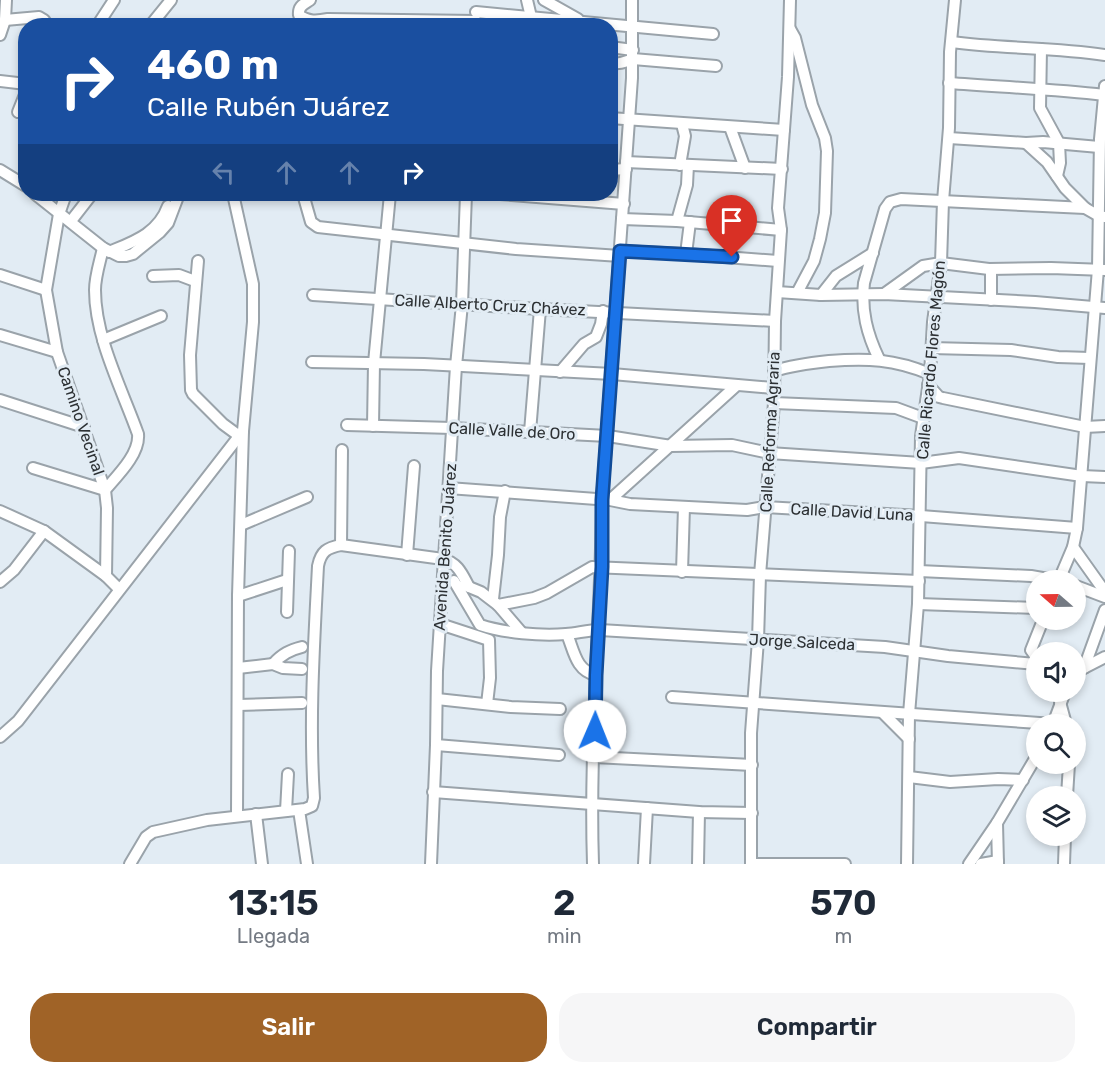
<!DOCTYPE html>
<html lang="es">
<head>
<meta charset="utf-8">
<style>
	:root { --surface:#fff; --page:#f6f6f7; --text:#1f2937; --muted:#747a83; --accent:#a06327 }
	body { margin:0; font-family:Rubik,sans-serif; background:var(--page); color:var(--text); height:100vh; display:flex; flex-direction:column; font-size:22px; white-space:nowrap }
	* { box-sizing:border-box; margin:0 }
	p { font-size:20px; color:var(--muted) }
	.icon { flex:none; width:33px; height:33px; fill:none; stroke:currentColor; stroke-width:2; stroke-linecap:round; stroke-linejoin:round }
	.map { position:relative; height:864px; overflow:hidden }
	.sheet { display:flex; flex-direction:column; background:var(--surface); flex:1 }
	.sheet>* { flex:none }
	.top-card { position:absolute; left:18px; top:18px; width:600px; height:183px; border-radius:24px; box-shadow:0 3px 9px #0003; background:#1a4fa0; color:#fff; overflow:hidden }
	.needle { width:39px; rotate:290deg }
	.tools { position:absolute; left:1026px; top:570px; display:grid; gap:12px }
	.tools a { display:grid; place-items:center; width:60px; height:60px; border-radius:50%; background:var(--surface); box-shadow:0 3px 9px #0003; font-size:30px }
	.pin { position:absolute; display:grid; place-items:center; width:51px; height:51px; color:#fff; margin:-62px -26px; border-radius:50% 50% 50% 0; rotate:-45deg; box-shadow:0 0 6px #0007 }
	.pin .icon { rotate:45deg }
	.me { position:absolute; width:66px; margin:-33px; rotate:1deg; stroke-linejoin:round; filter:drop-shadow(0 0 4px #0008) }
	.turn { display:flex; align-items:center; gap:21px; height:126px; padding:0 30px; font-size:27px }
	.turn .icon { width:78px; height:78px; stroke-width:2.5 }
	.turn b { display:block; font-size:42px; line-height:51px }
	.lanes { display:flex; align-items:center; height:57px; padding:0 30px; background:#0003; justify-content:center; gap:30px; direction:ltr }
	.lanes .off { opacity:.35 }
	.eta { display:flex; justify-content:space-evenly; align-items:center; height:102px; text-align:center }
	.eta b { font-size:36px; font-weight:600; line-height:42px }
	.cta { display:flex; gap:12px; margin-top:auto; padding:12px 30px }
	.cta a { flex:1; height:69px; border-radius:24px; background:var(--accent); color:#fff; font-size:24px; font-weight:600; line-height:69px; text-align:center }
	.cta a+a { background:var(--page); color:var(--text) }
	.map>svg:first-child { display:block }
</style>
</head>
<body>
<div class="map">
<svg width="1105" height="864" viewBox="0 0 1105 864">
	<rect width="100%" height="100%" fill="#e2ecf4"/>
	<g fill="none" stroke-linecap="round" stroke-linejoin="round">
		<defs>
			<g id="minor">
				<path d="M310,0C304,4 298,6 299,15C308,22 317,21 328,19L476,21"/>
				<path d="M527,0L531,17L544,26"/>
				<path d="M544,0L578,19"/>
				<path d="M476,12L713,34"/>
				<path d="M5,20L39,17L44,20L48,26"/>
				<path d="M97,26L114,0"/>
				<path d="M150,26L171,0"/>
				<path d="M790,29L795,38L812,105L825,138L827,151L825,213L820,239L814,261L797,293"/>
				<path d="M0,35L5,20L6,0"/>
				<path d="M952,42C1003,49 1054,47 1105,55"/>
				<path d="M610,47L633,50"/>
				<path d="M1041,49L1040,108L1059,143L1060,163L1057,176"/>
				<path d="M610,62C618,65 625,62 633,59L716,66"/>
				<path d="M0,81L26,84"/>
				<path d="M949,83C1001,87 1053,89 1104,95"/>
				<path d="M18,112L26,92"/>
				<path d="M610,118L784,130"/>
				<path d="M730,127L745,168"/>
				<path d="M949,138L1026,143L1043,142L1099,147"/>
				<path d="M1026,143L1047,162L1065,188L1085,208"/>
				<path d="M626,162L782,169"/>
				<path d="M680,165L685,136L682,124"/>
				<path d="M0,170L26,186"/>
				<path d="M610,170L626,169"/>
				<path d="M35,194L103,248L119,256H126L133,254L160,232L168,223L179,194"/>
				<path d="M66,194L59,214L46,290L57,352L105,490L107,508L106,576L119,589"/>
				<path d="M233,194L253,284V322L243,431L238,596L237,816"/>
				<path d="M303,194L311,222L318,227L516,249L620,256"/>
				<path d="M500,194L624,204"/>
				<path d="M622,219L677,221L781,230"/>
				<path d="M71,221L92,194"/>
				<path d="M677,221L687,185L688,165"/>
				<path d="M620,251L686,254L778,261"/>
				<path d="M109,252C133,242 158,234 168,206"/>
				<path d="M686,254L690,222"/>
				<path d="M198,261L190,355L191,390L193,394L223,424L238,435"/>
				<path d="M0,275L46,290"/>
				<path d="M153,276L179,275L195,281"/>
				<path d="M777,292L821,295L884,294L1035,302L1105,308"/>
				<path d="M884,294L923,266L941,263L989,269L1051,268L1105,270"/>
				<path d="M313,295L540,309L775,321"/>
				<path d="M821,295L836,276L873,253"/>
				<path d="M991,300V269"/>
				<path d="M0,335L57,352"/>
				<path d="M103,340L161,316"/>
				<path d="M931,348L1011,350L1058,357L1090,358"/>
				<path d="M879,359C867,334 861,311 864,283L885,209L890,202L901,199L1085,208L1099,216L1105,217"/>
				<path d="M312,362L424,364L612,374L773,388"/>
				<path d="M774,371C793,365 810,363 829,361C867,358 894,359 930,374"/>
				<path d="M560,372L584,344L596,337L601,324L603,311"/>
				<path d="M928,385L939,397L943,398L1085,427L1105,426"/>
				<path d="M0,400L84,427"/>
				<path d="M774,403L896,408L923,418"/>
				<path d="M347,425L452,428L608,436L671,446L732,445L769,453L921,463L959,458L1082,476L1105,477"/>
				<path d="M373,426L374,363L390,194"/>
				<path d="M530,432L540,309"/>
				<path d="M33,468L105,490C117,476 140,454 138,434C122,389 95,338 95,290C95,276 100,262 103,248"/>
				<path d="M448,488L610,500L630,504L747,510L765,507L921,516L1077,528"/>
				<path d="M610,500L737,385"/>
				<path d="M0,511L44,531L106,576"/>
				<path d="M241,525L307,497"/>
				<path d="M341,545L342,450"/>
				<path d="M1073,547L1105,592"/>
				<path d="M407,555L414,466"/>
				<path d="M919,571L1031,576L1054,580"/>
				<path d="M682,572L684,507"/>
				<path d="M1059,580L1073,547L1077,528L1098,269L1100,139L1105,86"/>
				<path d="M454,581L480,625C504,633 540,636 566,634C578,633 588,630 600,630L885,647L948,656L1036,664"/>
				<path d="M0,582L14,570L44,531"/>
				<path d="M464,585L481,592L498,605L534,598L547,593L592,567L919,581"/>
				<path d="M1076,586L1105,597"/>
				<path d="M238,596L287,580"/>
				<path d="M493,599L498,555L500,517L505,491"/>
				<path d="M918,604L1036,608"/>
				<path d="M498,605L522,633"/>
				<path d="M287,612L289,551"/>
				<path d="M440,624L489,640L490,678L487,704"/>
				<path d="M567,634C574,651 576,671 596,675"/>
				<path d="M1036,657L1031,650L1043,620"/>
				<path d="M273,664C282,654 290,650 302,647"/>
				<path d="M238,668L273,664L283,668L302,669"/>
				<path d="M1084,668L1105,610"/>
				<path d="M1076,672L1105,657"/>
				<path d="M672,697L1053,724"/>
				<path d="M437,699L511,707L560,709"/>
				<path d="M1060,702L1066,724"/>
				<path d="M238,705L302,703"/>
				<path d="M882,712L909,739"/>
				<path d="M1053,724L1065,692"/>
				<path d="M0,737L18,721L243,431"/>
				<path d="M436,745L559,755"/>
				<path d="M594,757L752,765"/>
				<path d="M909,777L950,782L998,779L1023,780"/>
				<path d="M433,792L699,812L752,813"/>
				<path d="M1067,796L1069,764"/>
				<path d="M299,810L307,864"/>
				<path d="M286,811L288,774"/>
				<path d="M256,814L262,864"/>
				<path d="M997,823L998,864"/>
				<path d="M130,864L146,837L153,832L207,820L305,809L312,806L314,798C309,721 314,644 318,566C321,551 327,548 341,545L443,559C458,563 462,574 469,587"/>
				<path d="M431,864L436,745L437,671L456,366L462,304L466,194"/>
				<path d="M593,864C589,743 601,622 602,500L632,78V0"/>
				<path d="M644,864L647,808"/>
				<path d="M698,864L699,812"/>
				<path d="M751,864V733L758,640L760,575L774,403L775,321L781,230L778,208L788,77L790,0"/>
				<path d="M751,864H845"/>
				<path d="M907,864L909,714L918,604L921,436L930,374L933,322L941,263L943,201L949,128L950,52L955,0"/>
				<path d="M969,864L997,823L1036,757"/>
				<path d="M981,864L998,861"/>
				<path d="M1064,864L1065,836"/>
			</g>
		</defs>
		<use href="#minor" stroke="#9aa3aa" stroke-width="14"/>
		<use href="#minor" stroke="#fff" stroke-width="10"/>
	</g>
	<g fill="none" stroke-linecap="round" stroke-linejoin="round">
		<defs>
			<path id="route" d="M595,731L596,675L602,567V500L620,251L732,257"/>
		</defs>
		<use href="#route" stroke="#114b97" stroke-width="15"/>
		<use href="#route" stroke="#1a73e8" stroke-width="10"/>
	</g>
	<g text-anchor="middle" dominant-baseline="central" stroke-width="6" stroke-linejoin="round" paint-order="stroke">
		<g font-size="16" fill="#2d3134" stroke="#e2ecf4">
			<text transform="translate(490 305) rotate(3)">Calle Alberto Cruz Chávez</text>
			<text transform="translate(931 360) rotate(-85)">Calle Ricardo Flores Magón</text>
			<text transform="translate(81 421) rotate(71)">Camino Vecinal</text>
			<text transform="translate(512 431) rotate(3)">Calle Valle de Oro</text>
			<text transform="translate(770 432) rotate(-87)">Calle Reforma Agraria</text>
			<text transform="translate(852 512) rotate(3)">Calle David Luna</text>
			<text transform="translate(445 547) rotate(-86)">Avenida Benito Juárez</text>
			<text transform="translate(802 642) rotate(3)">Jorge Salceda</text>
		</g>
	</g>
</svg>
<div class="tools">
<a><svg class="needle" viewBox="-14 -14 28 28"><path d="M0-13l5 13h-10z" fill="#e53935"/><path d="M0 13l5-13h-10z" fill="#747a83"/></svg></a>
<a><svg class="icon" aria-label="sound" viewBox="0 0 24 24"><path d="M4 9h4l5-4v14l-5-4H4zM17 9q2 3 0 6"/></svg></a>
<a><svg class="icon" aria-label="search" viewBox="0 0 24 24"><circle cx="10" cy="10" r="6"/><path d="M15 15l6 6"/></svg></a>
<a><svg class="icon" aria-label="layers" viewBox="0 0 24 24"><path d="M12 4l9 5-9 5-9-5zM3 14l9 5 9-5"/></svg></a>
</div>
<div class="pin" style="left:732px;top:257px;background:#d93025"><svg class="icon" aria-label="arrive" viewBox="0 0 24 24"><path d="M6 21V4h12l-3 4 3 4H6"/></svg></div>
<svg class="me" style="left:595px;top:731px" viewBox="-20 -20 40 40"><circle r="19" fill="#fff"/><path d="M0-13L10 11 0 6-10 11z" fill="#1a73e8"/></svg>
<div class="top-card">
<div class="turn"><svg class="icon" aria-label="right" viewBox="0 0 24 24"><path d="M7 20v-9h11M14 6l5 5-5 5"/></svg><div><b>460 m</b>Calle Rubén Juárez</div></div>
<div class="lanes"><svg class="icon off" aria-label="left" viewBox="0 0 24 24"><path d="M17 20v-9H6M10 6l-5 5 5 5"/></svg><svg class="icon off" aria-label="ahead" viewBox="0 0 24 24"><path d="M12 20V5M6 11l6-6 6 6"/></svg><svg class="icon off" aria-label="ahead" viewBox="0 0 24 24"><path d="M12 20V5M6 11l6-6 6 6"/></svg><svg class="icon" aria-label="right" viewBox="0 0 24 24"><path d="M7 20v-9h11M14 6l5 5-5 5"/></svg></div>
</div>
</div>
<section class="sheet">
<div class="eta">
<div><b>13:15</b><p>Llegada</p></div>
<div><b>2</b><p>min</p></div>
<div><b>570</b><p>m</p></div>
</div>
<div class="cta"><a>Salir</a><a>Compartir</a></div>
</section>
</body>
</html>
